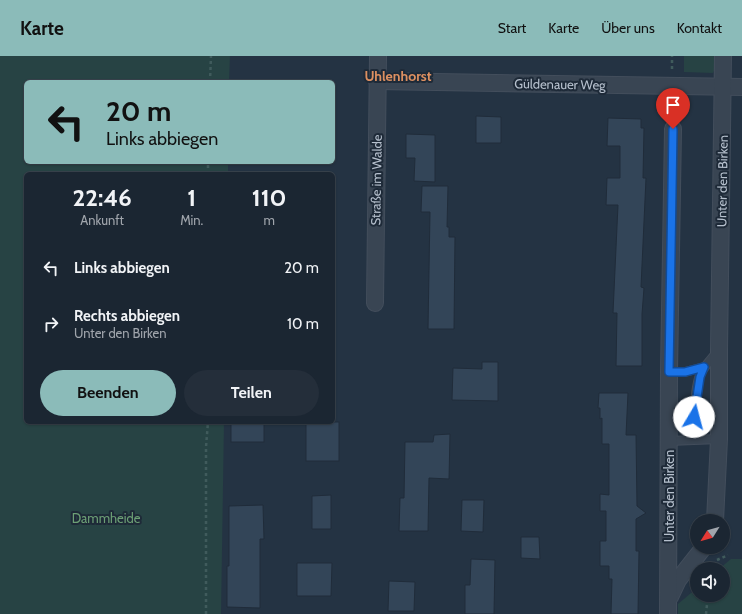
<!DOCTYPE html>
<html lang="de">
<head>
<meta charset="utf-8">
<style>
	:root { --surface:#1b2632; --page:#242e3a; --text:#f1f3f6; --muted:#a0a5ac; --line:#39434d; --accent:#8bbbb9 }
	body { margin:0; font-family:Cabin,sans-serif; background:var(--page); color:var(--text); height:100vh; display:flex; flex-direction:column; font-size:15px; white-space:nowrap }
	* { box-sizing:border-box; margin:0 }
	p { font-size:13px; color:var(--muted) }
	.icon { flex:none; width:22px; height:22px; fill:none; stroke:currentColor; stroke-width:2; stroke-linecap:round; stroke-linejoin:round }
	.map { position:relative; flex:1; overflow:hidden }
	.sheet { position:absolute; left:24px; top:116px; width:311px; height:252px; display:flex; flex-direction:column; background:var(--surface); border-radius:6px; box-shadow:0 1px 3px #0004,0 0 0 1px var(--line) }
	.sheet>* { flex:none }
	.top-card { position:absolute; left:24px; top:24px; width:311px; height:84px; border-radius:6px; box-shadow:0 1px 3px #0004,0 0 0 1px var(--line); background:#8bbbb9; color:#111; overflow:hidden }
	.needle { width:26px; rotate:233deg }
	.buttons { position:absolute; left:690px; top:458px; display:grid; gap:8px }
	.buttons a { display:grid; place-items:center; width:40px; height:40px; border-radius:50%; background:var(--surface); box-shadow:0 1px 3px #0004,0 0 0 1px var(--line); font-size:20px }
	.pin { position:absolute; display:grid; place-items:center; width:34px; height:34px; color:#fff; margin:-41px -17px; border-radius:50% 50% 50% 0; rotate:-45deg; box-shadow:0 0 4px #0007 }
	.pin .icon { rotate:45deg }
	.me { position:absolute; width:44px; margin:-22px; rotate:8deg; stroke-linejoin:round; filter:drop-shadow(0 0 3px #0008) }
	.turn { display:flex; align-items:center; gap:14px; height:84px; padding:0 16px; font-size:18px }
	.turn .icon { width:52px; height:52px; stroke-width:2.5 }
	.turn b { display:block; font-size:28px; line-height:34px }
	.eta { display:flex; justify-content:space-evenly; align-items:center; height:68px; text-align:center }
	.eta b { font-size:24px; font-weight:800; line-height:28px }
	.cta { display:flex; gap:8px; margin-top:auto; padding:8px 16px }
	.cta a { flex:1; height:46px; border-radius:24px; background:var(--accent); color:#111; font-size:16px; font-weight:800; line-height:46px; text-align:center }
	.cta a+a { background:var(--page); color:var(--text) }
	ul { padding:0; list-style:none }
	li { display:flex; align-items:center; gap:12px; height:56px; padding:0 16px }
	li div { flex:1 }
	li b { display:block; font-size:15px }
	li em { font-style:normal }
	header { display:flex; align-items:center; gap:24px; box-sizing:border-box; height:56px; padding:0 20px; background:var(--accent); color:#111 }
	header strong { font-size:19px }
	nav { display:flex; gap:22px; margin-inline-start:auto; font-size:14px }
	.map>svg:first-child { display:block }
</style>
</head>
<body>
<header>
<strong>Karte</strong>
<nav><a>Start</a><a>Karte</a><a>Über uns</a><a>Kontakt</a></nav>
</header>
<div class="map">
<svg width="742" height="558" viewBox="0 0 742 558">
	<rect width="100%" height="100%" fill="#243343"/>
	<g fill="#274344">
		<path d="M0,0H230L229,26H26V106H228V118H26V366H224L221,558H0Z"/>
		<path d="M684,0H715V13L713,17L684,16Z"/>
		<path d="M731,503H742V558H678V548L697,532V539H723V513H719Z"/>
	</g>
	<g fill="#334558" stroke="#202c3a">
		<path d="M476,60L501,61V87H476Z"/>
		<path d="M608,62L641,63V72H644L643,122H646L641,231L644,232L642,258V310H616L617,257H613L618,149H606L607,122H620V90H607Z"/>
		<path d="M406,78L435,79V126L414,125L415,102H406Z"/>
		<path d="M422,130H448L447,171H449V181H455L454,273H428L430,156H421Z"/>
		<path d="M482,306H498V345L452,344L453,312L482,313Z"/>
		<path d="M599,337H628L626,379H636L637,450L646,457L636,463V495H639L638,558H611L612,523H609V510H600V485H606V455H600V438L609,439V388H602V362L600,363V352H598Z"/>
		<rect x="231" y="366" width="33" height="20"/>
		<rect x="306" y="366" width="33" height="39"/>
		<path d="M450,378L449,423L429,422L428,475H399L400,442H404L405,386H433L434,379Z"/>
		<path d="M331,439V473H312V440Z"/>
		<path d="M462,444H484L483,476L461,475Z"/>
		<path d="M263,449L264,483H260V552L227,551V510H229V450Z"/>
		<path d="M521,481H539L540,503L521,502Z"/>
		<path d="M471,503L495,504L494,558H465V529H470Z"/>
		<path d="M297,507H332L331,540H297Z"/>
		<path d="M389,525L415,526L414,555H388Z"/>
	</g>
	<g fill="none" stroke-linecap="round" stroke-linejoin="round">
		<defs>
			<g id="service">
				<path d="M669,316H685L704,311"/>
				<path d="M693,383C694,366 694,334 700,319C704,310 711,304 717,296"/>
				<path d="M669,385L719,383"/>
			</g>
			<g id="minor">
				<path d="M377,25L742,31"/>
				<path d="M375,247L378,0"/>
				<path d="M715,465L719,383V294L723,0"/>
				<path d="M670,541L678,524L704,491"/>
				<path d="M668,558L669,316L673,73"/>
			</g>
		</defs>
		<use href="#service" stroke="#434e5c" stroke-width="10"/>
		<use href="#minor" stroke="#434e5c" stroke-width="18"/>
		<g stroke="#405b5c" stroke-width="2.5" stroke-dasharray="3 3" stroke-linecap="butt">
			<path d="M672,13V0"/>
			<path d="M210,26L211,0"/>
			<path d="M208,118V106"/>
			<path d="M717,504L728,499"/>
			<path d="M206,558V391L208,366"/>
			<path d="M706,558L708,539"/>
		</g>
		<use href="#service" stroke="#394553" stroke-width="8"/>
		<use href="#minor" stroke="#394553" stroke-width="16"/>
	</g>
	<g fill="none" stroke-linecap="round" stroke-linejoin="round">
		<defs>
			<path id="route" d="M673,73L669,316H685L704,311L700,321L694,361"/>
		</defs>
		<use href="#route" stroke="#114b97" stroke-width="10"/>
		<use href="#route" stroke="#1a73e8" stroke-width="7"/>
	</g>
	<g text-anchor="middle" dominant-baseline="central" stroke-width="4" stroke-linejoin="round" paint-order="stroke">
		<g font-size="13" fill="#b6c0cd" stroke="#1e2a38">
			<text transform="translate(560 28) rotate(1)">Güldenauer Weg</text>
			<text transform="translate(376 124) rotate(-89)">Straße im Walde</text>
			<text transform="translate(722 125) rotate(-89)">Unter den Birken</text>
			<text transform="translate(669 440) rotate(-90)">Unter den Birken</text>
		</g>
		<g font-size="13" fill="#6c9f75" stroke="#1e2a38">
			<text x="106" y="462">Dammheide</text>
		</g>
		<g font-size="14" font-weight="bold" fill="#dd9061" stroke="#1e2a38">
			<text x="398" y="20">Uhlenhorst</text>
		</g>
	</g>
</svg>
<div class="buttons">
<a><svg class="needle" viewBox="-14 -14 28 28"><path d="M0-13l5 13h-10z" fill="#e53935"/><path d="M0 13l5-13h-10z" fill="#a0a5ac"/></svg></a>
<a><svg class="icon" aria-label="sound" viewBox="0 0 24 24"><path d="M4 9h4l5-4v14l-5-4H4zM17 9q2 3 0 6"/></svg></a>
</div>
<div class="pin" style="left:673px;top:73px;background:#d93025"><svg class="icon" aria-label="arrive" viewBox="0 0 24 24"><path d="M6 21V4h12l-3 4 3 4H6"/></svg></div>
<svg class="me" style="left:694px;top:361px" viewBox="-20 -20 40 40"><circle r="19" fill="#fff"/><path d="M0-13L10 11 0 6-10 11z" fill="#1a73e8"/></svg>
<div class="top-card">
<div class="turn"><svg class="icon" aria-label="left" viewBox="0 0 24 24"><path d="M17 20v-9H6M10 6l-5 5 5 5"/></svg><div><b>20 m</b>Links abbiegen</div></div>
</div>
<section class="sheet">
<div class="eta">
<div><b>22:46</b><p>Ankunft</p></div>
<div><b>1</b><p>Min.</p></div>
<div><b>110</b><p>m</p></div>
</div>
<ul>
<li><svg class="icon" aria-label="left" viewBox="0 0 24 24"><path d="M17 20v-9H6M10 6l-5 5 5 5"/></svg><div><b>Links abbiegen</b></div><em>20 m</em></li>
<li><svg class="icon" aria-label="right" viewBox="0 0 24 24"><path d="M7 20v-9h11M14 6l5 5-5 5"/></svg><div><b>Rechts abbiegen</b><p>Unter den Birken</p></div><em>10 m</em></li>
</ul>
<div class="cta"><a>Beenden</a><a>Teilen</a></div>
</section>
</div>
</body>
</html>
